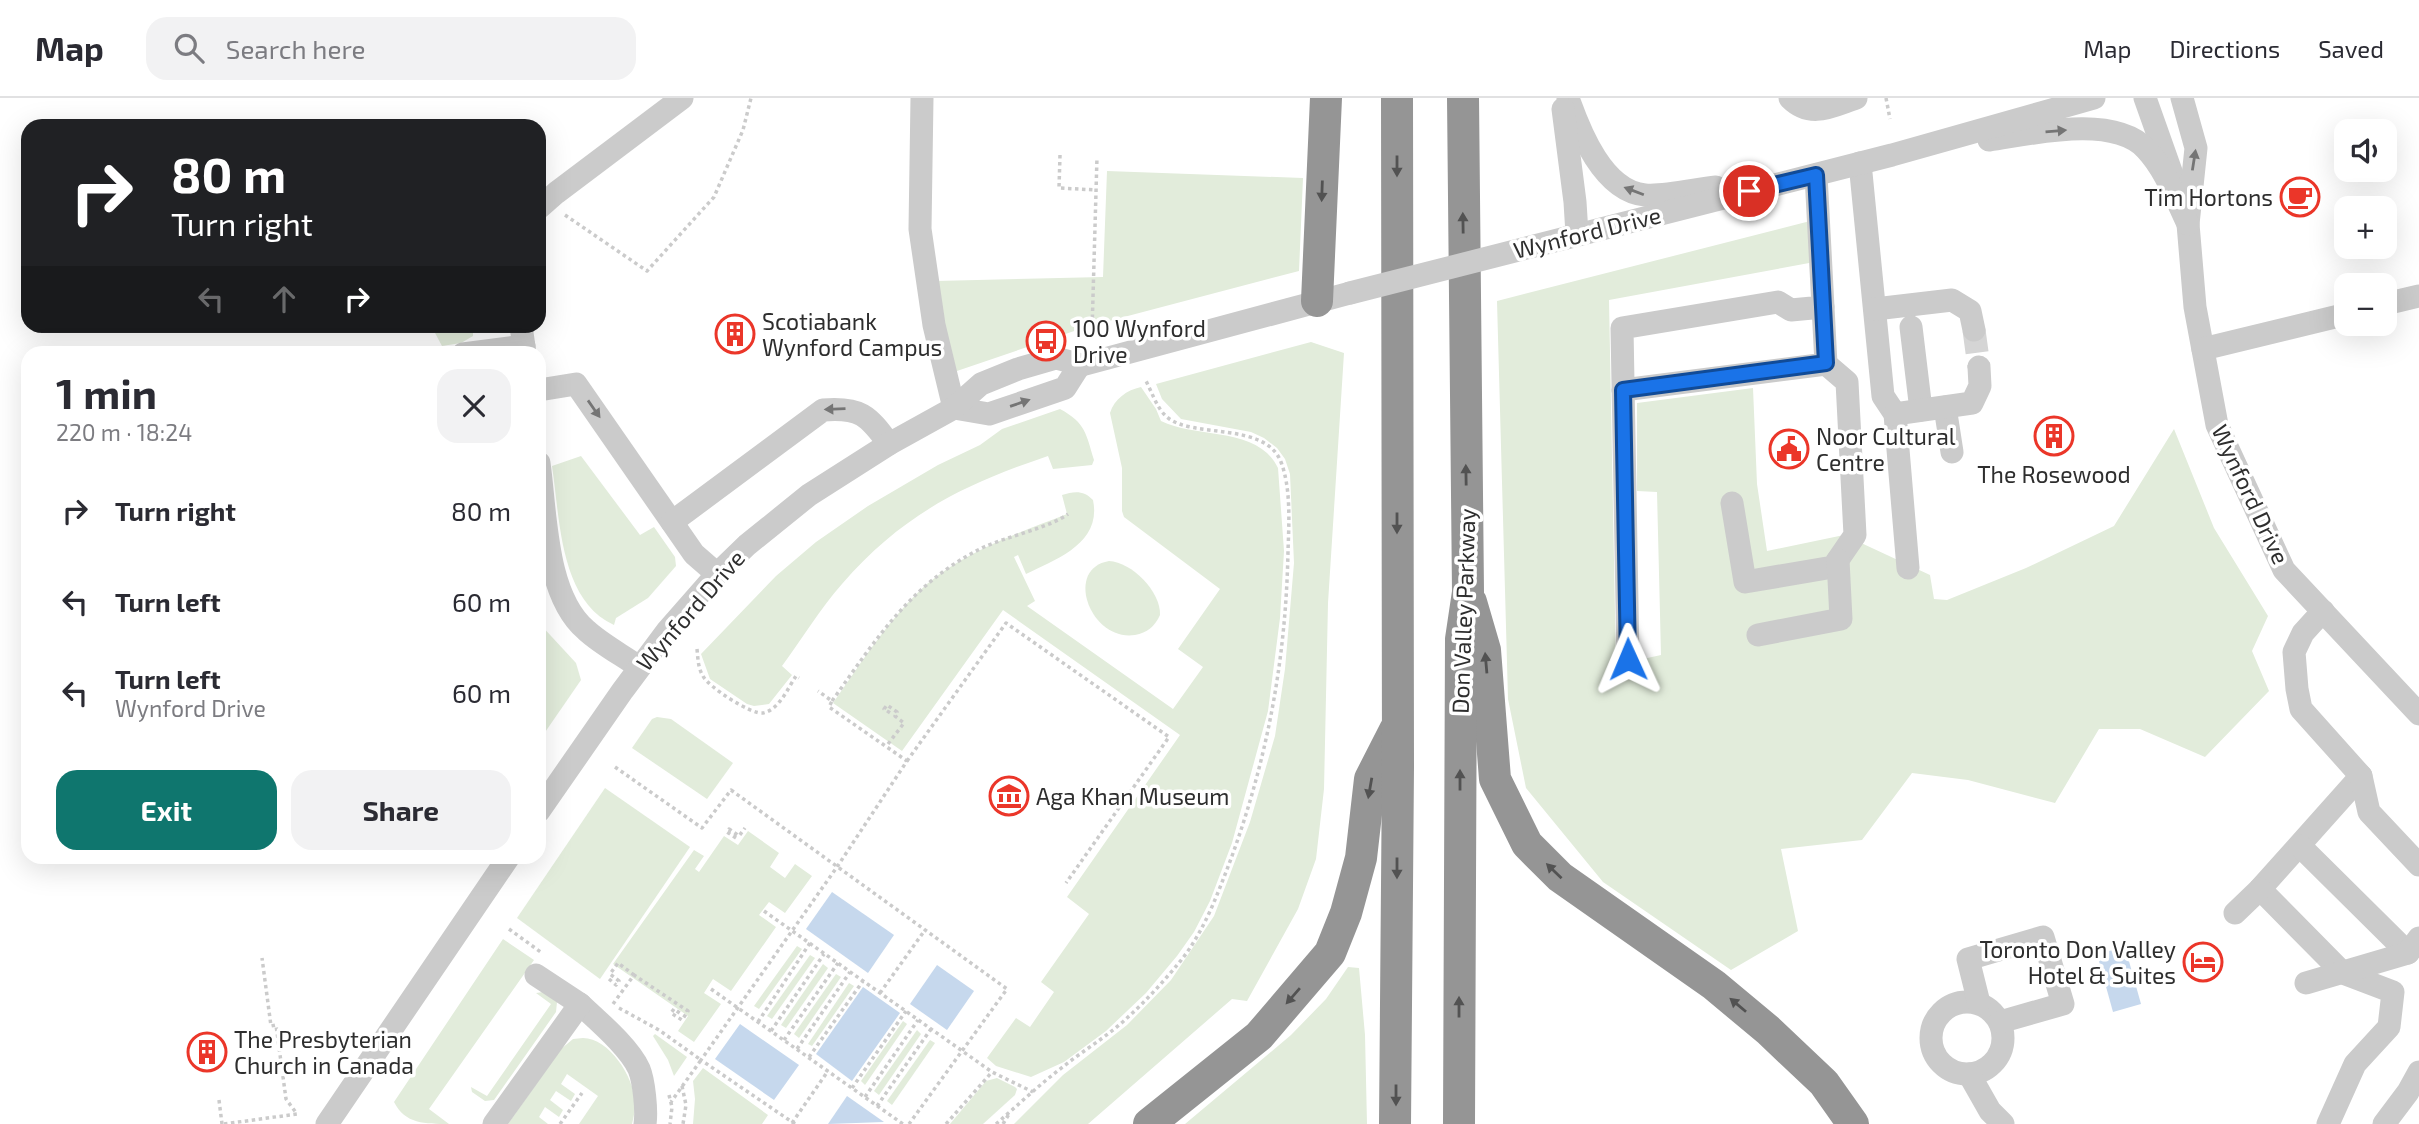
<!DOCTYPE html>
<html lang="en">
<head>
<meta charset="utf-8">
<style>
	:root { --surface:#fff; --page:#f2f2f3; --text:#2b2b33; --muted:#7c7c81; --line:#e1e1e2; --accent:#0f766e }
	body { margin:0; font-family:"Exo 2",sans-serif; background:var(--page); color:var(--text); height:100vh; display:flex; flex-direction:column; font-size:26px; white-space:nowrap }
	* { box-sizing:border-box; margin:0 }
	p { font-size:23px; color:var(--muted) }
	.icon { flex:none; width:38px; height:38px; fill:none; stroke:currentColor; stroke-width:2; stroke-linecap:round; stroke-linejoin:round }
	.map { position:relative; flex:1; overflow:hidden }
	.details { position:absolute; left:21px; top:248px; width:525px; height:518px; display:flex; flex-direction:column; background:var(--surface); border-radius:21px; box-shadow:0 7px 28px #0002 }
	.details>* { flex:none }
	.hud { position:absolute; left:21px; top:21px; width:525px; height:214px; border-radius:21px; box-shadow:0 7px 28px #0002; background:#202124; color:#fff; overflow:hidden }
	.fabs { position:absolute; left:2334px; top:21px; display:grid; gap:14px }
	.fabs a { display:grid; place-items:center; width:63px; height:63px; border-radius:14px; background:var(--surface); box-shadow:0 7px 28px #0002; font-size:35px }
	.pin { position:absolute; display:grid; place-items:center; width:60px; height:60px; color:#fff; margin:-30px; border:4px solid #fff; border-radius:50%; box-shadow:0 2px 7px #0007 }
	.me { position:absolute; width:77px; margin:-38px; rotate:359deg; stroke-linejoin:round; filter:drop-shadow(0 0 5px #0008) }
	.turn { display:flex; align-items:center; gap:24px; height:147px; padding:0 35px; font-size:32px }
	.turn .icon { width:91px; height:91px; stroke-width:2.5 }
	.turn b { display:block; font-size:49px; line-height:60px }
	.lanes { display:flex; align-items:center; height:66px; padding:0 35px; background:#0003; justify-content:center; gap:35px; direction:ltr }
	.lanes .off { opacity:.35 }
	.round { display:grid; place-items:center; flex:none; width:74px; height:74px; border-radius:21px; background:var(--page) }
	.overview { display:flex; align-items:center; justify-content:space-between; height:119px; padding:0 35px }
	h1 { font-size:42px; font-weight:700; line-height:52px }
	.primary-button { display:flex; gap:14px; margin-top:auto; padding:14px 35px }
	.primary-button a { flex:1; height:80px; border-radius:21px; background:var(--accent); color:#fff; font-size:28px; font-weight:700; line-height:80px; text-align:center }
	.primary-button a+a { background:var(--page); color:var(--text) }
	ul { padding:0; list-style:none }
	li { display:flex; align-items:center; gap:21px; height:91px; padding:0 35px }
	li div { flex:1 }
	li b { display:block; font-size:26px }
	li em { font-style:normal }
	header { display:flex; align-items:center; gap:42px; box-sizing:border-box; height:98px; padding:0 35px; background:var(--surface); border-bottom:2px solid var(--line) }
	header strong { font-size:33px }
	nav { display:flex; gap:38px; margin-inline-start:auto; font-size:24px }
	.search { width:490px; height:63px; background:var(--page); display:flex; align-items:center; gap:18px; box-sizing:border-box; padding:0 24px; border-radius:21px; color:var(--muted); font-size:26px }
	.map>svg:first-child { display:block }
</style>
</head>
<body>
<header>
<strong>Map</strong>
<div class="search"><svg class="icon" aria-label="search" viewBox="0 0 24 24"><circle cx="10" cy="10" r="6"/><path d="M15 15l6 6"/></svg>Search here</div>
<nav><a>Map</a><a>Directions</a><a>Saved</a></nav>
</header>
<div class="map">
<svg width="2419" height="1026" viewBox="0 0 2419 1026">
	<rect width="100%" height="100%" fill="#fff"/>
	<g fill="#e2ecdb">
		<path d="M1107,73L1303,80L1299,173L1086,229L954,274L936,183L1103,179Z"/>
		<path d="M1818,121L1820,163L1609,202L1616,567L1661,557L1657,394L1637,393V305L1753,290L1757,386L1767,453L1844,437L1930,477L1934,501L1947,502L2026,470L2114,428L2174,331L2214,430L2268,518L2252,553L2269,593L2205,659L2140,631H2099L2055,705L1968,682L1912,675L1862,742L1781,751L1798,833L1731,872L1603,784L1526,690L1508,601L1497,203Z"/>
		<path d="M427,228H473V238L461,245L442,248L434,233Z"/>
		<path d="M1311,244L1344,255L1328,505L1324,691L1316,761L1298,811L1247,903L1232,901L1088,1026H1014L1063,977L1127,927L1171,882L1214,818L1250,724L1275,638L1285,571L1294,465L1290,376L1285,361L1277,350L1264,340L1251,334L1181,321L1162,301L1156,286Z"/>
		<path d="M1141,289L1156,311L1161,323C1197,341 1258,328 1278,370L1284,453L1280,520L1268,613L1232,745L1210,803L1194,834L1177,858L1146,895L1106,933L1064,964L1031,979L996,968L987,960L1016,920L1030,929L1054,894L1041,884L1089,816L1067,799L1180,637L1003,512L902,653L833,605C862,564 889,520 927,486C967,452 1019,435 1067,416L1062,397C1074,393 1084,392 1093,402C1102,445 1057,461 1026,476L1018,457L1014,459L1035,503L1027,508L1173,611L1203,569L1178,551L1220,491L1124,419L1122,413V370L1110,315C1114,301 1127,292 1141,289Z"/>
		<path d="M1060,311C1086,325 1086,336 1094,362L1092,367L1053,371L1048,358C962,387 902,417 842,486C820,511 802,541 782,568L792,577L769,606L754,608L747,606L710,581L701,556L776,478L816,444L868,408L938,367L980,347L1002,331Z"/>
		<path d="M581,358L640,437L654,429L675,459L676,468L648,500L616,520L614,527C559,502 560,419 552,368Z"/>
		<path d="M1109,463C1132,464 1161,494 1160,517C1155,528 1147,535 1135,537C1091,544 1063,471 1109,463Z"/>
		<path d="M539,525L576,565L581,582L539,643Z"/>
		<path d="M657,619L671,621L733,665L707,701L632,650L652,621Z"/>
		<path d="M605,690L690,749L600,881L517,820Z"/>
		<path d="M748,733L779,755L770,769L785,780L795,766L812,778L785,815L769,804L759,817L776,829L731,893L713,881L704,895L721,906L694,944L678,933L688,918L613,866L694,752L704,758L695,771L699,774L724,738L738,747Z"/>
		<path d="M503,841L534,862L429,1011L449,1026C425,1026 405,1026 394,1004Z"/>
		<path d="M797,848L802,851L759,911L754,908Z"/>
		<path d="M810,857L815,860L772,921L767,918Z"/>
		<path d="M823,866L828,870L786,930L781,927Z"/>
		<path d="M1348,869L1359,870L1365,937L1367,1026H1185L1291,937L1326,901Z"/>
		<path d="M836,876L841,879L799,940L794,936Z"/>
		<path d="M849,885L854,888L812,948L808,946Z"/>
		<path d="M543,894L557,904L556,914L494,1002L485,1003L472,994L471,989L487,998L551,906L536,895Z"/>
		<path d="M903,923L907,926L865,987L861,983Z"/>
		<path d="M917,932L921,936L879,997L874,993Z"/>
		<path d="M655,936L687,959L674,978L668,962L653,938Z"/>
		<path d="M583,940C609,940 634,979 635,1004C635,1011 634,1019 632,1026H579L598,998L567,976L561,986L575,996L571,1003L556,993L550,1002L563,1012L559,1019L545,1009L539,1019L548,1026H508L561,951L573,941Z"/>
		<path d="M930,942L935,945L892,1007L887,1003Z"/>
		<path d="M703,970L768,1017L762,1026H693L695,1001L693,983Z"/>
		<path d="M997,980L1015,989L1017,991L1015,997L983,1026H950L986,983Z"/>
	</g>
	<g fill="#c6d8ed">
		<path d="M832,794L894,837L868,875L806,831Z"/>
		<path d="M2125,849L2141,906L2113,914L2097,856Z"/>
		<path d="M937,867L974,893L947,932L910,906Z"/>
		<path d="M863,889L900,915L852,983L816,956Z"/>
		<path d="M740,926L799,967L774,1002L715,961Z"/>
		<path d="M847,998L884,1024L828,1026Z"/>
	</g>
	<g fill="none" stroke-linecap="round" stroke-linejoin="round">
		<path stroke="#d5d5d5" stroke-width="23" stroke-dasharray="23 11" stroke-linecap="butt" d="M1974,232L1979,269"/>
		<g stroke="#cbcbcb" stroke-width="3.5" stroke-dasharray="3.5 3.5" stroke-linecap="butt">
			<path d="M1886,0L1890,21"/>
			<path d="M1060,57L1059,90L1096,92"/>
			<path d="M565,117L647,173L714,99L743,32L751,0"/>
			<path d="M1092,234L1097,59"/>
			<path d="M697,551C698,561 698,570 703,578C708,589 752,617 763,615C779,612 788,590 796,578L799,580"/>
			<path d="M832,603C877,540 912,484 984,449C1008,438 1049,430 1068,416"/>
			<path d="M888,646L904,625L895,618L897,614L887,607L884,611L892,616"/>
			<path d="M907,663L1006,525L1169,639L1066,785"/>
			<path d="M615,669L702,730L731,692L1007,891L909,1026"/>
			<path d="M736,740L727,734L729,731L739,738L745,730"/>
			<path d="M764,813L992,974L1033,994"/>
			<path d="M509,831L542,855"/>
			<path d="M609,881L616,887L619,883L610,876L618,865L634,877"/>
			<path d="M711,891L903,1026"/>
			<path d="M880,895L925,832"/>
			<path d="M613,906L634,877L688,913L682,922L671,915L674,911L681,916"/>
			<path d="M619,910L659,932L701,962L671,1004"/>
			<path d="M758,924L810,845"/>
			<path d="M771,933L824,856"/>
			<path d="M784,942L838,865"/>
			<path d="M797,951L850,874"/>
			<path d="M809,959L863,883"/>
			<path d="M682,988L686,1007L683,1026"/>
			<path d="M852,990L906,913"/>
			<path d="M669,997L672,1009L670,1026"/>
			<path d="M865,999L918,922"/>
			<path d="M219,1002L222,1026"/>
			<path d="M877,1008L931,931"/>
			<path d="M792,1025L828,973"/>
			<path d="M224,1026L297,1016L286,1001L276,927L271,928L262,860"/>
			<path d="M560,1026L582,995"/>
			<path d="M795,1026L701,962L837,769L907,663L829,609L832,603L818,593"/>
			<path d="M946,1026L992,974"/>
			<path d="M996,1026C1018,1007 1040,986 1064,968C1084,952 1108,938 1127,920C1145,904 1163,884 1178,866C1204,835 1218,795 1232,758C1268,658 1286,559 1288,453C1289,425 1291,390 1281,364C1265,323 1192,341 1167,319C1157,311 1152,294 1146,283"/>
			<path d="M1003,1026L1009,1016"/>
		</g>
		<g stroke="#cbcbcb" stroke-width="23">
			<path d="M922,0L920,131L934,227L954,310"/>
			<path d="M1568,0C1580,34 1603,93 1645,97C1664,99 1696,91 1716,89"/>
			<path d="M1790,0C1811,21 1832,8 1856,0"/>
			<path d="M2145,0L2172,76"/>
			<path d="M2182,0L2196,50L2188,126L2195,209L2217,327L2284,472L2419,616"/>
			<path d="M1563,11L1575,104L1577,136"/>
			<path d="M1989,42C2031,36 2113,16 2146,51C2165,71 2176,101 2188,126"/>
			<path d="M1860,65L1883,298L1895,316L1908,470"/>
			<path d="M539,110L556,95L682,0"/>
			<path d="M1566,140L1892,57L2094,0"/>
			<path d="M2385,206L2419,198"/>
			<path d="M1875,211L1952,202L1970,213L1974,232"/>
			<path d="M521,228L525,256"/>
			<path d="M1911,229L1921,312"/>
			<path d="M2203,251L2347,216"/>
			<path d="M463,256L524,248"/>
			<path d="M539,292L576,286L694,456L717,476"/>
			<path d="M1623,292L1826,266L1823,209"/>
			<path d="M1945,309L1952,354"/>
			<path d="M954,310L989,316L1065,290L1079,268"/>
			<path d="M1895,316L1972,305L1980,288L1979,269"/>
			<path d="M539,365C546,415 545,497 586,532C601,546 622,557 639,569"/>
			<path d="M1732,405L1745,484L1833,469L1855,437L1847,284L1826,266"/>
			<path d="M672,424L823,312C860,309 868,317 889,346"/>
			<path d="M2323,513L2303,535L2294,554L2297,591L2301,611L2361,678L2260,791L2343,875L2393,894L2389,929L2355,966L2328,1026"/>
			<path d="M1758,537L1841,521L1838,462"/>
			<path d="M1628,561L1622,230L1778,204L1791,212L1823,209L1816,77"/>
			<path d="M2361,678L2369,714L2419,767"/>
			<path d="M539,713L623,592L667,533L717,476L747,447L809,397L889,346L954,310L981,286L1018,271L1056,260L1082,267L1350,195"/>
			<path d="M2300,748L2408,855"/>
			<path d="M2235,815L2260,791"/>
			<path d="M2306,885L2408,855L2419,840"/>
			<circle cx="1967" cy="940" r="36"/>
			<path d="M1979,905L1968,861L2043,839L2063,906L2000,924"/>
			<path d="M580,906C598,923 629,949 639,971C644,983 647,1013 645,1026"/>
			<path d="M1969,976L1990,1013L2003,1026"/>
			<path d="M327,1026L508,760"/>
			<path d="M494,1026L580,906L536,877"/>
			<path d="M2384,1026L2408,994L2419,974"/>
		</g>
		<g stroke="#959595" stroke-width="32">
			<path d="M1317,203L1326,0"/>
			<path d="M1471,504L1485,552L1495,681L1527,746L1560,779L1714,887L1768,932L1824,985L1853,1026"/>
			<path d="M1149,1026L1259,938L1330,855L1346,815L1361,760L1370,681L1395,632"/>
			<path d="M1395,1026L1398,669L1397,0"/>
			<path d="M1459,1026L1461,541L1468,494L1463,0"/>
		</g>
		<path stroke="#cbcbcb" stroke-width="23" d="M1350,195L1566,140"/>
	</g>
	<defs><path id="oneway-solid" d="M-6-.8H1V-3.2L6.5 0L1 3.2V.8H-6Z" transform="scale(1.75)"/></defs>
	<g fill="#757575">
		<use href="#oneway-solid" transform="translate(2056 33) rotate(-5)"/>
		<use href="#oneway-solid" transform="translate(2194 62) rotate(-81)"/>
		<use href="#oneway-solid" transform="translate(1634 93) rotate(-159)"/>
		<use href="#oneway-solid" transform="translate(1020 305) rotate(-19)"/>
		<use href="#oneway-solid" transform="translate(594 311) rotate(55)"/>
		<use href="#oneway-solid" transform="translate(835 311) rotate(178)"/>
	</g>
	<g fill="#525252">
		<use href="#oneway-solid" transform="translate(1397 68) rotate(90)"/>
		<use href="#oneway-solid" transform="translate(1322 93) rotate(92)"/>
		<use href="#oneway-solid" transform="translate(1463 125) rotate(-91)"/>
		<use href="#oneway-solid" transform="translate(1466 377) rotate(-91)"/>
		<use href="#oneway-solid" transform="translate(1397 425) rotate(90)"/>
		<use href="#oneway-solid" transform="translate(1486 565) rotate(-95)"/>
		<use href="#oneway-solid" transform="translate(1460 682) rotate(-90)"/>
		<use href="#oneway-solid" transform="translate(1370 690) rotate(100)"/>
		<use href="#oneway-solid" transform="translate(1397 770) rotate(90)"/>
		<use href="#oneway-solid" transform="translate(1554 773) rotate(-136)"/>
		<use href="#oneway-solid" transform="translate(1293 898) rotate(131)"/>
		<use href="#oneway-solid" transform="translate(1738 907) rotate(-140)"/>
		<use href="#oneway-solid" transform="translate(1459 909) rotate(-90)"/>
		<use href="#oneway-solid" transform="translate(1396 997) rotate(90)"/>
	</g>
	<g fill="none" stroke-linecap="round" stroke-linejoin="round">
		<defs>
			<path id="route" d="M1628,561L1623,292L1826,265L1816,77L1749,93"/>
		</defs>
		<use href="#route" stroke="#114b97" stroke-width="18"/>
		<use href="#route" stroke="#1a73e8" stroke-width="12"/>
	</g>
	<defs>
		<symbol id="cafe-ring" viewBox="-11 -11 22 22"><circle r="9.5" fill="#fff" stroke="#eb3629" stroke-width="1.5"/><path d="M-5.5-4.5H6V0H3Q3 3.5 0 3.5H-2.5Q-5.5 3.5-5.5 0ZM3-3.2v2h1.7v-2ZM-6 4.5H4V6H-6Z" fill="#eb3629"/></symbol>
		<symbol id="building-ring" viewBox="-11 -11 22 22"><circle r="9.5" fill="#fff" stroke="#eb3629" stroke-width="1.5"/><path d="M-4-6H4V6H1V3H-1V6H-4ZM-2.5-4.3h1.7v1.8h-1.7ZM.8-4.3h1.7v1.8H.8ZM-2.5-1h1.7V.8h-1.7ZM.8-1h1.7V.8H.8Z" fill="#eb3629"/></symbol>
		<symbol id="bus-ring" viewBox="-11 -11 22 22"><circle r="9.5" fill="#fff" stroke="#eb3629" stroke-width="1.5"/><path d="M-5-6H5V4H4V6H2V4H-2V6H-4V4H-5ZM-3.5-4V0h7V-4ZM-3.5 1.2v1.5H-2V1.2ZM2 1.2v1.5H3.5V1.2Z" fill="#eb3629"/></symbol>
		<symbol id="civic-ring" viewBox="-11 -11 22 22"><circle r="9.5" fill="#fff" stroke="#eb3629" stroke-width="1.5"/><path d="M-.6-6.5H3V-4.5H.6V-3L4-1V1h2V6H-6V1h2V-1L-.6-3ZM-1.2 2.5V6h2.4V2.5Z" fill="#eb3629"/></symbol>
		<symbol id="museum-ring" viewBox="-11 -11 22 22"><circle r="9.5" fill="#fff" stroke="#eb3629" stroke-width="1.5"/><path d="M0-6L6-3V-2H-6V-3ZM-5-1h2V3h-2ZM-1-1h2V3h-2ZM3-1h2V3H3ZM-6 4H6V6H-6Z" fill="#eb3629"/></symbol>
		<symbol id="hotel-ring" viewBox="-11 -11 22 22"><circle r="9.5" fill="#fff" stroke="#eb3629" stroke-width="1.5"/><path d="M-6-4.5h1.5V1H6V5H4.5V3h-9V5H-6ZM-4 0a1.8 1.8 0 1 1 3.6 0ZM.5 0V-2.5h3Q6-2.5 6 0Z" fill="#eb3629"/></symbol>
	</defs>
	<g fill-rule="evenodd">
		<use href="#cafe-ring" x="2278" y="77" width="44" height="44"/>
		<use href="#building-ring" x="713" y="214" width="44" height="44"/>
		<use href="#bus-ring" x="1024" y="221" width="44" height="44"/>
		<use href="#building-ring" x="2032" y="316" width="44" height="44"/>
		<use href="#civic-ring" x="1767" y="329" width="44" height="44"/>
		<use href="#museum-ring" x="987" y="676" width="44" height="44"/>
		<use href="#hotel-ring" x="2181" y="842" width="44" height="44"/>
		<use href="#building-ring" x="185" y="932" width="44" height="44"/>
	</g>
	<g text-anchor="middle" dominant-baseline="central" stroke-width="7" stroke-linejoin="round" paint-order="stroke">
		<g font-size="23" fill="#2e2e2e" stroke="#fff" text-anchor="start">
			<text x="2273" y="99" text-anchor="end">Tim Hortons</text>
			<text x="762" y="223">Scotiabank<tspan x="762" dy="26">Wynford Campus</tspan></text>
			<text x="1073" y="230">100 Wynford<tspan x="1073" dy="26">Drive</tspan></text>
			<text x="1816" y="338">Noor Cultural<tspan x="1816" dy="26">Centre</tspan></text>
			<text x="2054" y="376" text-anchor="middle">The Rosewood</text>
			<text x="1036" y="698">Aga Khan Museum</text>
			<text x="2176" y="851" text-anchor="end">Toronto Don Valley<tspan x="2176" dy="26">Hotel &amp; Suites</tspan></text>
			<text x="234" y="941">The Presbyterian<tspan x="234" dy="26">Church in Canada</tspan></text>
		</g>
		<g font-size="23" fill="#2e2e2e" stroke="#fff">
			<text transform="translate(1587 134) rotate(-14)">Wynford Drive</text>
			<text transform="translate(2251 396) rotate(65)">Wynford Drive</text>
			<text transform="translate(690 512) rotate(-49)">Wynford Drive</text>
			<text transform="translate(1463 513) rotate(-88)">Don Valley Parkway</text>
		</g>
	</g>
</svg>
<div class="fabs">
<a><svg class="icon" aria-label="sound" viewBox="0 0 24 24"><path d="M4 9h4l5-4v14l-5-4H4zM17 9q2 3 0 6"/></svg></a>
<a>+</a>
<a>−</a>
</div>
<div class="pin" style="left:1749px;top:93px;background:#d93025"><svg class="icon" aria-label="arrive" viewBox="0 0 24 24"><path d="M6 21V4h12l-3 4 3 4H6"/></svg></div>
<svg class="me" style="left:1628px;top:561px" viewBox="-20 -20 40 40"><path d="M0-17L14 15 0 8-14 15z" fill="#1a73e8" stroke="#fff" stroke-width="4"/></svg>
<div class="hud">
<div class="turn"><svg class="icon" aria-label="right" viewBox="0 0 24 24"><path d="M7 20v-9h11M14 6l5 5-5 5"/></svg><div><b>80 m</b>Turn right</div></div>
<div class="lanes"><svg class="icon off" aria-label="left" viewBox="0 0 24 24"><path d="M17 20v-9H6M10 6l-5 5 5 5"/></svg><svg class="icon off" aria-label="ahead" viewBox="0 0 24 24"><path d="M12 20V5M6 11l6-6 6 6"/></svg><svg class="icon" aria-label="right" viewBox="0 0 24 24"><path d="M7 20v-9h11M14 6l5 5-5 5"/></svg></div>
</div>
<section class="details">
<div class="overview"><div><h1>1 min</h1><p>220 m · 18:24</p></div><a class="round"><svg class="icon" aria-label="close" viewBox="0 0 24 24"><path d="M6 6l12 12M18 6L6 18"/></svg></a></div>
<ul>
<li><svg class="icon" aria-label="right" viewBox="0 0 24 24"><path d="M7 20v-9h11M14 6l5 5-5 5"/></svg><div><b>Turn right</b></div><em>80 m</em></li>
<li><svg class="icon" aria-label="left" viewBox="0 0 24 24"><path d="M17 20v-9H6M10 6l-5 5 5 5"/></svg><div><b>Turn left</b></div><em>60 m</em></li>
<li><svg class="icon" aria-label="left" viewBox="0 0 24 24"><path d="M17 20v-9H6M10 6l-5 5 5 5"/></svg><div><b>Turn left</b><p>Wynford Drive</p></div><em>60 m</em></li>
</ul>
<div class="primary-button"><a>Exit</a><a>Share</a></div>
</section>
</div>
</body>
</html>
